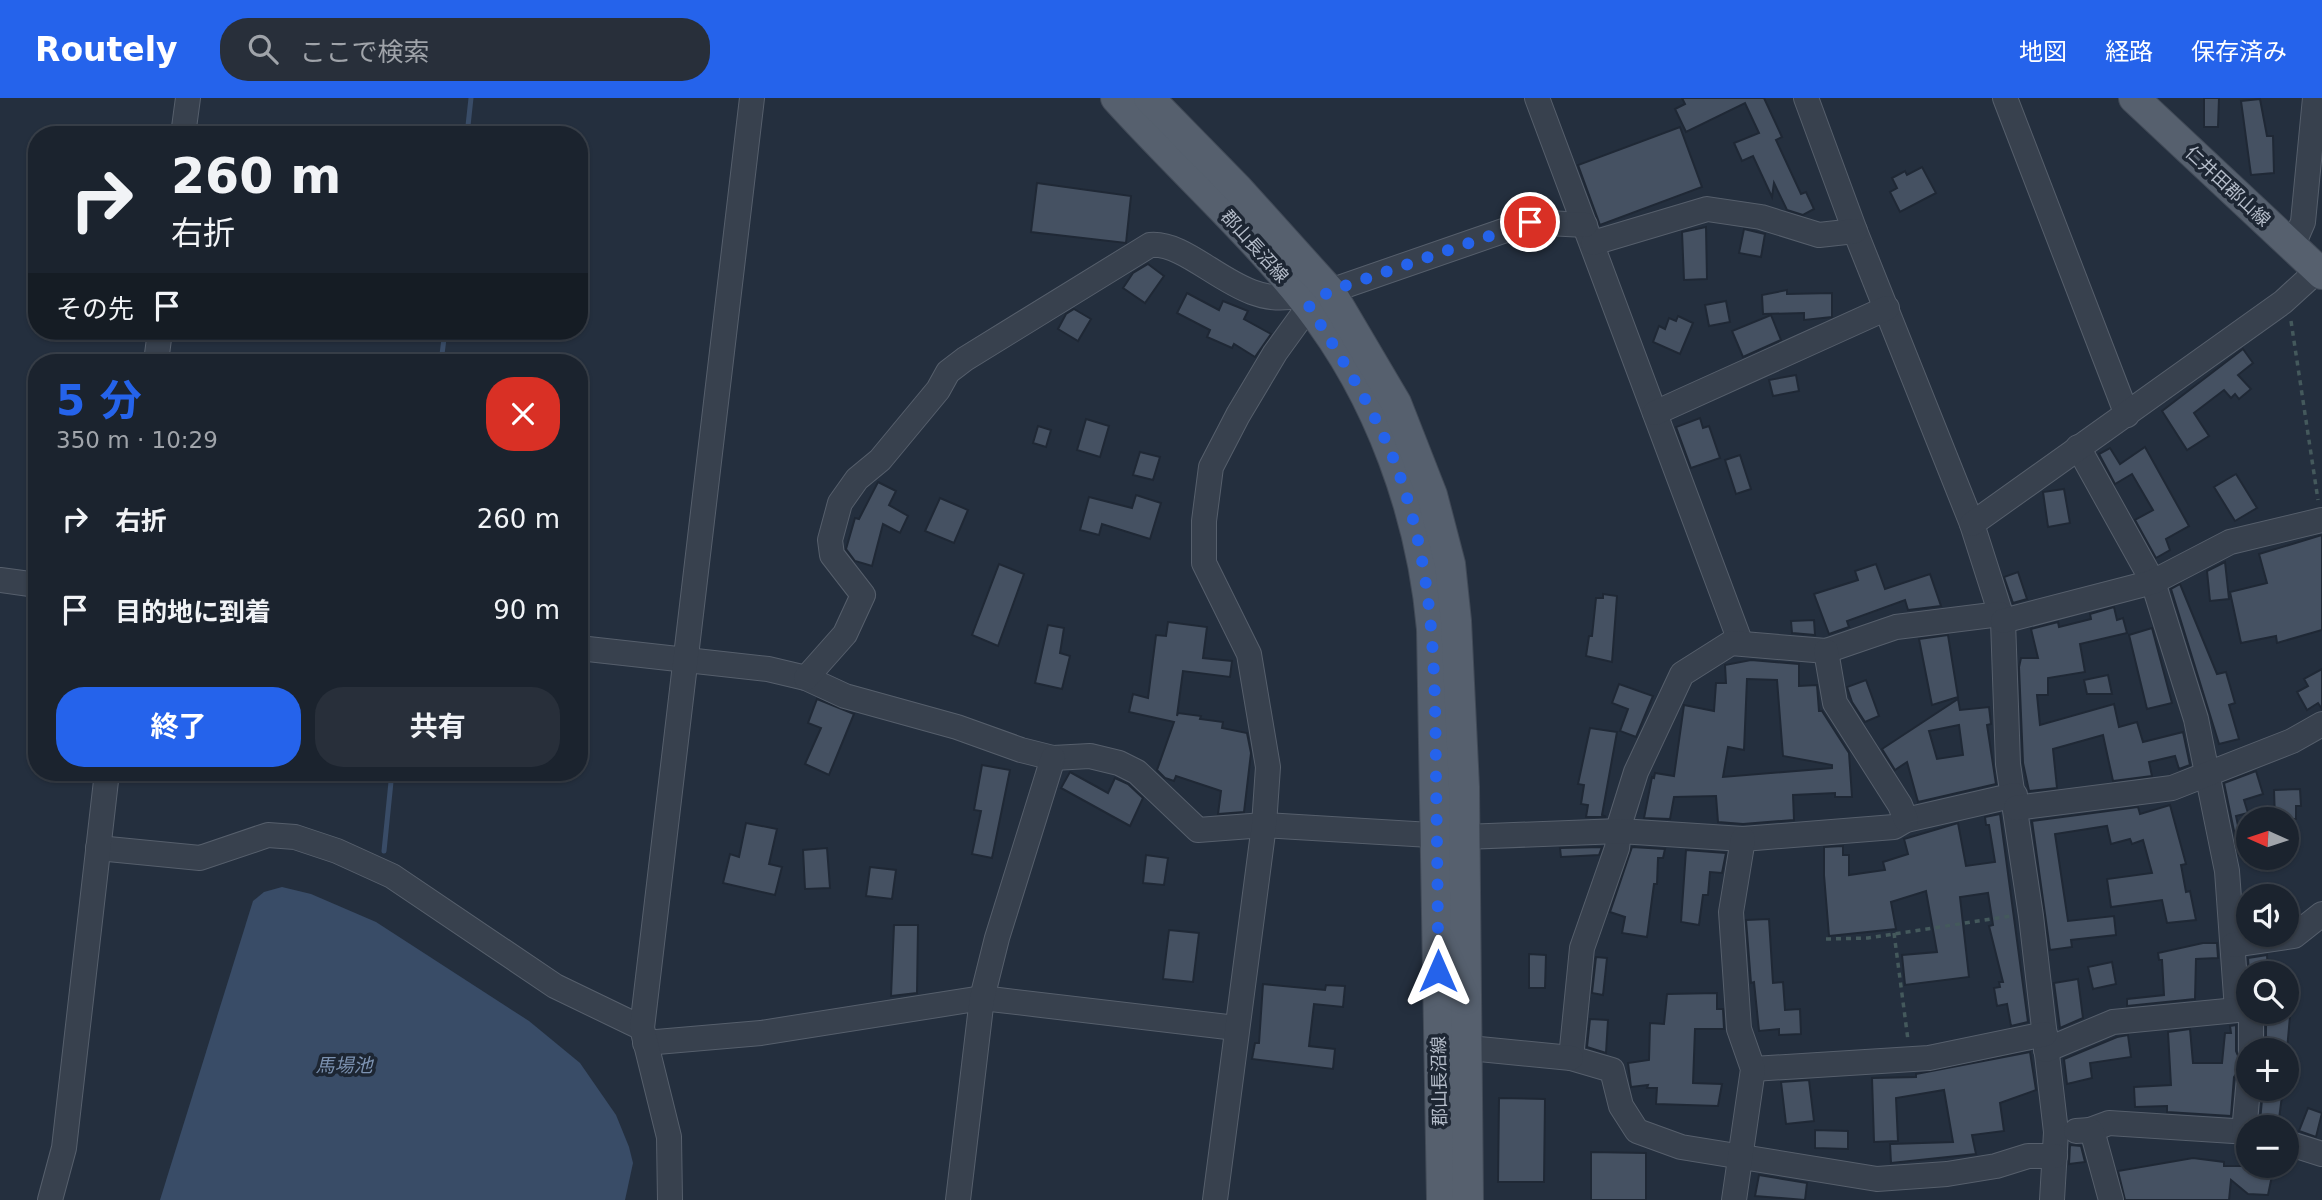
<!DOCTYPE html>
<html lang="ja">
<head>
<meta charset="utf-8">
<style>
	:root { --surface:#1b232e; --page:#282f3a; --text:#f1f3f6; --muted:#a0a4aa; --line:#39404a; --accent:#2563eb }
	body { margin:0; font-family:"DejaVu Sans","Noto Sans JP",sans-serif; background:var(--page); color:var(--text); height:100vh; display:flex; flex-direction:column; font-size:26px; white-space:nowrap }
	* { box-sizing:border-box; margin:0 }
	p { font-size:23px; color:var(--muted) }
	.icon { flex:none; width:38px; height:38px; fill:none; stroke:currentColor; stroke-width:2; stroke-linecap:round; stroke-linejoin:round }
	.map { position:relative; flex:1; overflow:hidden }
	.details { position:absolute; left:28px; top:256px; width:560px; height:427px; display:flex; flex-direction:column; background:var(--surface); border-radius:28px; box-shadow:0 2px 5px #0004,0 0 0 2px var(--line) }
	.details>* { flex:none }
	.guide { position:absolute; left:28px; top:28px; width:560px; height:214px; border-radius:28px; box-shadow:0 2px 5px #0004,0 0 0 2px var(--line); background:#1b232e; color:var(--text); overflow:hidden }
	.needle { width:46px; rotate:273deg }
	.controls { position:absolute; left:2236px; top:709px; display:grid; gap:14px }
	.controls a { display:grid; place-items:center; width:63px; height:63px; border-radius:50%; background:var(--surface); box-shadow:0 2px 5px #0004,0 0 0 2px var(--line); font-size:35px }
	.pin { position:absolute; display:grid; place-items:center; width:60px; height:60px; color:#fff; margin:-30px; border:4px solid #fff; border-radius:50%; box-shadow:0 2px 7px #0007 }
	.me { position:absolute; width:77px; margin:-38px; rotate:0deg; stroke-linejoin:round; filter:drop-shadow(0 0 5px #0008) }
	.turn { display:flex; align-items:center; gap:24px; height:147px; padding:0 28px; font-size:32px }
	.turn .icon { width:91px; height:91px; stroke-width:2.5 }
	.turn b { display:block; font-size:49px; line-height:60px }
	.then { display:flex; align-items:center; height:66px; padding:0 28px; background:#0003; gap:14px; font-size:26px }
	.round { display:grid; place-items:center; flex:none; width:74px; height:74px; border-radius:28px; background:var(--page) }
	.headline { display:flex; align-items:center; justify-content:space-between; height:119px; padding:0 28px }
	h1 { font-size:42px; font-weight:700; line-height:52px; color:var(--accent) }
	.button { display:flex; gap:14px; margin-top:auto; padding:14px 28px }
	.button a { flex:1; height:80px; border-radius:28px; background:var(--accent); color:#fff; font-size:28px; font-weight:700; line-height:80px; text-align:center }
	.button a+a { background:var(--page); color:var(--text) }
	ul { padding:0; list-style:none }
	li { display:flex; align-items:center; gap:21px; height:91px; padding:0 28px }
	li div { flex:1 }
	li b { display:block; font-size:26px }
	li em { font-style:normal }
	header { display:flex; align-items:center; gap:42px; box-sizing:border-box; height:98px; padding:0 35px; background:var(--accent); color:#fff }
	header strong { font-size:33px }
	nav { display:flex; gap:38px; margin-inline-start:auto; font-size:24px }
	.search { width:490px; height:63px; background:var(--page); display:flex; align-items:center; gap:18px; box-sizing:border-box; padding:0 24px; border-radius:28px; color:var(--muted); font-size:26px }
	.map>svg:first-child { display:block }
</style>
</head>
<body>
<header>
<strong>Routely</strong>
<div class="search"><svg class="icon" aria-label="search" viewBox="0 0 24 24"><circle cx="10" cy="10" r="6"/><path d="M15 15l6 6"/></svg>ここで検索</div>
<nav><a>地図</a><a>経路</a><a>保存済み</a></nav>
</header>
<div class="map">
<svg width="2322" height="1102" viewBox="0 0 2322 1102">
	<rect width="100%" height="100%" fill="#242f3e"/>
	<path fill="#394c67" d="M282,789L311,796L376,824L529,923L580,965L616,1017L629,1049L633,1065L625,1102H160L253,803L264,794Z"/>
	<g fill="none" stroke-linecap="round" stroke-linejoin="round">
		<g stroke="#394c67" stroke-width="5">
			<path d="M467,37L471,0"/>
			<path d="M441,264L445,233"/>
			<path d="M384,753L392,674"/>
		</g>
	</g>
	<g fill="#455162" stroke="#1f2835" stroke-width="2" fill-rule="evenodd">
		<path d="M1682,0H1764L1782,39L1776,42L1801,96L1806,94L1814,111L1803,117L1787,112L1774,85L1772,99L1753,58L1742,63L1734,45L1759,35L1745,5L1686,34L1675,11L1685,6Z"/>
		<path d="M2204,0H2219L2218,29H2204Z"/>
		<path d="M2260,1L2267,38H2273L2274,75L2251,77L2241,3Z"/>
		<path d="M1680,29L1702,89L1600,127L1578,67Z"/>
		<path d="M1922,69L1936,95L1900,114L1890,94L1897,90L1892,80L1905,73L1907,77Z"/>
		<path d="M1037,85L1131,98L1126,145L1031,134Z"/>
		<path d="M1706,129L1707,181L1684,182L1682,134Z"/>
		<path d="M1744,131L1765,136L1761,159L1739,155Z"/>
		<path d="M1148,166L1164,178L1145,205L1123,190L1133,175Z"/>
		<path d="M1787,192V196L1832,195V219L1804,222V215L1763,216L1762,197Z"/>
		<path d="M1187,195L1219,212L1223,203L1248,213L1244,221L1271,236L1255,259L1234,246L1232,250L1207,239L1210,232L1177,215Z"/>
		<path d="M1726,203L1730,224L1709,228L1705,207Z"/>
		<path d="M1074,211L1091,221L1078,243L1058,231L1066,216Z"/>
		<path d="M1771,217L1781,242L1743,259L1732,233Z"/>
		<path d="M1678,218L1693,225L1680,256L1653,244L1659,228L1665,231L1669,220L1676,223Z"/>
		<path d="M2243,251L2253,265L2238,277L2251,291L2239,301L2235,296L2231,300L2224,292L2194,315L2209,338L2187,352L2162,313Z"/>
		<path d="M1796,277L1799,293L1773,298L1769,282Z"/>
		<path d="M1700,320L1703,330L1709,328L1720,360L1691,370L1676,329Z"/>
		<path d="M1086,321L1109,328L1100,359L1077,352Z"/>
		<path d="M1038,328L1051,332L1046,349L1033,345Z"/>
		<path d="M2145,349L2189,428L2166,441L2170,452L2156,460L2135,422L2153,412L2132,376L2115,386L2099,356L2110,350L2120,366Z"/>
		<path d="M1140,354L1160,359L1153,382L1133,377Z"/>
		<path d="M1740,357L1751,391L1736,396L1725,362Z"/>
		<path d="M2236,376L2257,410L2235,423L2214,389Z"/>
		<path d="M878,384L896,393L889,407L908,418L900,435L883,426L872,468L855,463L846,451L855,420L859,421Z"/>
		<path d="M2064,391L2070,425L2048,429L2043,394Z"/>
		<path d="M1136,397L1161,405L1150,441L1102,426L1099,437L1080,432L1089,399L1132,410Z"/>
		<path d="M940,400L968,412L954,445L925,433Z"/>
		<path d="M2322,437V532L2277,545L2276,538L2241,545L2230,494L2267,485L2259,456Z"/>
		<path d="M2225,464L2229,501L2210,503L2207,473Z"/>
		<path d="M999,466L1024,476L998,548L972,537Z"/>
		<path d="M1876,466L1885,491L1930,476L1941,508L1908,512L1905,502L1847,523L1849,529L1829,536L1814,496L1858,482L1855,473Z"/>
		<path d="M2018,474L2027,501L2013,505L2004,479Z"/>
		<path d="M2180,486L2217,576L2226,574L2235,605L2229,607L2239,641L2219,646L2171,491Z"/>
		<path d="M1603,496L1617,498L1612,564L1586,558L1589,538H1592L1596,500H1603Z"/>
		<path d="M2114,509L2117,522L2123,520L2127,535L2080,546L2085,574L2048,580V597H2037L2040,627L2114,606L2119,629L2137,624L2143,644L2183,634L2190,667L2179,671L2175,658L2149,664L2152,678L2113,683L2103,637L2053,651L2057,690L2029,693L2023,665L2019,569L2021,560H2038L2031,531L2058,524L2059,529L2091,521L2090,516Z"/>
		<path d="M1814,522L1815,537L1792,535L1791,523Z"/>
		<path d="M1168,524L1207,529L1203,560L1232,563L1230,579L1183,573L1177,618L1178,615L1201,618L1200,621L1223,624L1222,630L1247,635L1251,655L1244,714L1218,716L1221,693L1176,678L1174,683L1165,680L1157,672L1174,624L1129,614L1133,596L1148,600L1156,537L1166,538Z"/>
		<path d="M1048,527L1064,530L1060,555L1070,558L1062,591L1035,585Z"/>
		<path d="M2152,530L2172,605L2147,611L2129,537Z"/>
		<path d="M1948,537L1958,599L1932,607L1919,541Z"/>
		<path d="M1751,562L1799,566V588L1817,587L1819,613H1822L1849,655L1852,699H1835V695L1793,697L1794,722L1743,726L1718,724L1716,698L1674,699L1670,721L1644,720L1652,679L1654,680L1655,675L1674,678L1684,607L1714,613L1716,585H1726L1725,567ZM1747,581L1777,582L1783,658L1832,667V670L1723,679L1728,649L1744,652Z"/>
		<path d="M2322,571V611L2318,605L2307,612L2297,594L2308,588L2304,581Z"/>
		<path d="M2108,577L2112,596H2087L2084,582Z"/>
		<path d="M1866,582L1879,618L1865,624L1852,604L1847,589Z"/>
		<path d="M1619,586L1653,598L1636,639L1620,633L1628,611L1612,605Z"/>
		<path d="M817,601L854,616L829,677L805,666L821,630L808,625Z"/>
		<path d="M1958,601L1960,612L1989,609L1991,626L1987,627L1996,686L1918,704L1907,664L1895,672L1882,651ZM1959,627L1963,657L1937,661L1929,633Z"/>
		<path d="M1590,630L1617,634L1602,717L1606,719H1586L1588,707L1581,706L1584,687L1578,686Z"/>
		<path d="M982,667L1010,672L992,760L972,756L981,713L974,712Z"/>
		<path d="M2256,673L2263,696L2244,702L2248,715L2236,718L2244,756L2239,757L2224,685Z"/>
		<path d="M1070,674L1108,695L1115,680L1128,686L1143,700L1130,728L1061,690Z"/>
		<path d="M2300,691L2301,708H2296V721H2275L2274,692Z"/>
		<path d="M2170,707L2186,766L2181,767L2186,794L2190,793L2196,822L2167,825L2162,802L2111,809L2107,781L2152,775L2143,742L2132,746L2130,741L2111,746L2107,728L2055,736L2068,823L2114,818L2116,837L2071,842L2072,849L2050,852L2032,723L2138,709L2140,716Z"/>
		<path d="M2000,716L2028,924L2011,928L2007,906L1997,908L1994,890L2000,889L1999,884H2003L1989,828L1993,827L1988,795L1960,799L1969,879L1905,887L1902,857L1937,854L1926,793L1891,804L1896,831L1829,838L1824,777V749L1843,748V757H1849V777L1885,772L1883,764L1908,756L1904,741L1958,725L1966,768L1995,764L1989,727H1986L1985,719Z"/>
		<path d="M746,725L777,731L769,766L782,769L775,797L723,785L730,756L739,759Z"/>
		<path d="M1602,749L1599,757L1561,759L1560,750Z"/>
		<path d="M1632,749L1665,751L1663,760H1658L1657,786H1654L1647,839L1622,835L1625,819L1610,814Z"/>
		<path d="M827,750L830,790L805,791L803,752Z"/>
		<path d="M1686,752L1726,755L1722,775L1710,774L1708,797H1703L1699,827L1681,824Z"/>
		<path d="M1146,757L1168,760L1164,787L1143,785Z"/>
		<path d="M870,769L896,772L892,801L866,798Z"/>
		<path d="M1769,821L1773,885L1783,884L1785,912L1800,911L1801,936L1779,937V931L1759,933L1754,884L1751,885L1746,822Z"/>
		<path d="M894,827H918L917,895L891,898Z"/>
		<path d="M1169,832L1199,835L1193,884L1163,881Z"/>
		<path d="M2203,845H2217L2218,860L2196,861L2195,901L2127,908V901L2164,897L2162,862H2159L2158,855Z"/>
		<path d="M1529,856L1546,857L1545,890H1529Z"/>
		<path d="M2267,857L2268,875H2249L2248,860Z"/>
		<path d="M1596,859L1607,860L1603,897L1592,895Z"/>
		<path d="M2112,864L2116,886L2093,891L2088,869Z"/>
		<path d="M2078,881L2083,920L2060,930L2054,885Z"/>
		<path d="M1263,886L1325,892L1326,887L1345,888L1343,909L1314,906L1309,948L1335,951L1333,971L1252,961L1255,945H1259Z"/>
		<path d="M1717,895V911H1723L1724,931H1695L1693,985L1722,986L1718,1008L1656,1006L1657,990H1647L1648,987L1631,989L1628,965L1649,962L1650,925L1664,926L1667,896Z"/>
		<path d="M2266,916L2290,918L2287,952H2266Z"/>
		<path d="M1590,921L1608,922L1606,955L1587,949Z"/>
		<path d="M2236,927V953L2242,967L2234,979L2231,1018L2167,1014V1008L2135,1009L2134,989L2171,987L2168,934L2190,931L2193,965H2222L2225,935H2231L2230,928Z"/>
		<path d="M2128,937L2131,959L2090,965L2092,980L2067,986L2064,961L2117,939Z"/>
		<path d="M2030,954L2036,992L2000,1005L2004,1033L1972,1037L1976,1056L1891,1065L1890,1046L1953,1044L1944,992L1896,1000L1898,1043L1874,1044L1872,980L1916,979V976Z"/>
		<path d="M1809,982L1814,1023L1786,1026L1781,984Z"/>
		<path d="M2263,990H2283L2278,1029H2263L2260,1024Z"/>
		<path d="M1499,1000L1545,1001L1544,1084H1498Z"/>
		<path d="M2308,1010L2322,1015L2316,1039L2299,1033Z"/>
		<path d="M1815,1032L1848,1033V1051L1815,1050Z"/>
		<path d="M2070,1047L2081,1048L2085,1064L2069,1066Z"/>
		<path d="M1591,1054L1646,1055V1102H1591Z"/>
		<path d="M2193,1060L2224,1064V1068H2274L2268,1097L2248,1096L2231,1082L2229,1102H2125L2118,1073Z"/>
		<path d="M1759,1077L1807,1085L1805,1102L1755,1098Z"/>
	</g>
	<g fill="none" stroke-linecap="round" stroke-linejoin="round">
		<defs>
			<g id="minor">
				<path d="M1537,0L1740,543"/>
				<path d="M1806,0L1855,133L1972,426L2003,523L2008,666L2031,818L2056,1034L2052,1102"/>
				<path d="M2005,0L2127,317"/>
				<path d="M183,37L188,0"/>
				<path d="M1593,145L1707,111L1761,119L1819,137L1855,133"/>
				<path d="M2293,147L2303,124L2315,0"/>
				<path d="M156,264L160,233"/>
				<path d="M1655,315L1887,210"/>
				<path d="M2078,349L2153,484L2196,621L2227,773L2237,912H2249"/>
				<path d="M1972,426L2283,204L2318,172"/>
				<path d="M0,482L37,487"/>
				<path d="M2000,516L1896,529L1826,553L1731,545L1682,576L1636,674L1620,725L1617,750L1582,850L1571,960L1612,972L1621,1008L1637,1033L1681,1049L1877,1081L1947,1076L1996,1068L2028,1058H2055"/>
				<path d="M2003,523L2153,484L2230,444L2322,422"/>
				<path d="M579,550L768,571L806,580L845,598L957,629L1021,652L1053,660L1090,658L1119,665L1137,674L1198,732L1264,727L1464,739L1620,733L1743,741L1894,729L1906,722L2015,697"/>
				<path d="M1826,553L1835,605L1900,707L1906,722"/>
				<path d="M806,580L845,536L863,497L832,457L830,442L840,405L857,381L880,362L938,292L948,274L965,261L1150,147C1194,143 1240,214 1299,197"/>
				<path d="M2016,710L2172,690L2292,643L2322,626"/>
				<path d="M98,750L200,760L268,737L295,739L337,753L392,778L555,888L642,930"/>
				<path d="M2233,847L2294,838L2322,816"/>
				<path d="M645,945L761,935L982,900L1236,930"/>
				<path d="M1449,948L1571,960"/>
				<path d="M2046,952L2113,924L2237,912"/>
				<path d="M2251,952V914"/>
				<path d="M1753,971L1929,960L2045,936"/>
				<path d="M2090,1032L2109,1025L2249,1034"/>
				<path d="M2076,1033L2090,1032L2093,1036L2111,1102"/>
				<path d="M2244,1034L2249,980"/>
				<path d="M2287,1045L2322,1056"/>
				<path d="M50,1102L64,1050L107,674"/>
				<path d="M670,1102L669,1039L642,930L752,0"/>
				<path d="M958,1102L982,900L997,840L1053,660"/>
				<path d="M1215,1102L1264,727L1268,669L1249,556L1204,465V423L1211,369L1238,317L1275,255L1309,208L1330,193L1529,124L1585,127"/>
				<path d="M1734,1102L1753,971L1739,931L1731,814L1743,741"/>
			</g>
			<g id="major">
				<path d="M1116,0C1179,70 1250,133 1308,207C1380,299 1422,417 1432,531L1442,1102"/>
				<path d="M1149,0L1238,91L1330,193L1396,305L1432,397L1450,466L1456,523L1464,689L1468,1102"/>
				<path d="M2134,0L2322,176"/>
			</g>
		</defs>
		<use href="#minor" stroke="#565f6c" stroke-width="26"/>
		<use href="#major" stroke="#414a57" stroke-width="32"/>
		<g stroke="#44595c" stroke-width="3.5" stroke-dasharray="5 5" stroke-linecap="butt">
			<path d="M2291,223L2318,402"/>
			<path d="M1894,835L1908,942"/>
			<path d="M1826,841L1868,840L2011,818"/>
		</g>
		<use href="#minor" stroke="#38414e" stroke-width="24"/>
		<use href="#major" stroke="#56606e" stroke-width="30"/>
	</g>
	<g fill="none" stroke-linecap="round" stroke-linejoin="round">
		<path stroke="#2563eb" stroke-width="12" stroke-dasharray="0 21.6" d="M1438,873C1438,809 1437,745 1436,681C1435,570 1435,468 1394,362C1372,307 1340,258 1309,208L1330,193L1530,124"/>
	</g>
	<g text-anchor="middle" dominant-baseline="central" stroke-width="7" stroke-linejoin="round" paint-order="stroke">
		<g font-size="18" fill="#b4bcc9" stroke="#1d2633">
			<text transform="translate(2228 88) rotate(43)">仁井田郡山線</text>
			<text transform="translate(1255 148) rotate(48)">郡山長沼線</text>
			<text transform="translate(1439 983) rotate(-91)">郡山長沼線</text>
		</g>
		<g font-size="19" font-style="italic" fill="#7c92b1" stroke="#1d2633">
			<text x="344" y="967">馬場池</text>
		</g>
	</g>
</svg>
<div class="controls">
<a><svg class="needle" viewBox="-14 -14 28 28"><path d="M0-13l5 13h-10z" fill="#e53935"/><path d="M0 13l5-13h-10z" fill="#a0a4aa"/></svg></a>
<a><svg class="icon" aria-label="sound" viewBox="0 0 24 24"><path d="M4 9h4l5-4v14l-5-4H4zM17 9q2 3 0 6"/></svg></a>
<a><svg class="icon" aria-label="search" viewBox="0 0 24 24"><circle cx="10" cy="10" r="6"/><path d="M15 15l6 6"/></svg></a>
<a>+</a>
<a>−</a>
</div>
<div class="pin" style="left:1530px;top:124px;background:#d93025"><svg class="icon" aria-label="arrive" viewBox="0 0 24 24"><path d="M6 21V4h12l-3 4 3 4H6"/></svg></div>
<svg class="me" style="left:1438px;top:873px" viewBox="-20 -20 40 40"><path d="M0-17L14 15 0 8-14 15z" fill="#2563eb" stroke="#fff" stroke-width="4"/></svg>
<div class="guide">
<div class="turn"><svg class="icon" aria-label="right" viewBox="0 0 24 24"><path d="M7 20v-9h11M14 6l5 5-5 5"/></svg><div><b>260 m</b>右折</div></div>
<div class="then">その先<svg class="icon" aria-label="arrive" viewBox="0 0 24 24"><path d="M6 21V4h12l-3 4 3 4H6"/></svg></div>
</div>
<section class="details">
<div class="headline"><div><h1>5 分</h1><p>350 m · 10:29</p></div><a class="round" style="background:#d93025;color:#fff"><svg class="icon" aria-label="close" viewBox="0 0 24 24"><path d="M6 6l12 12M18 6L6 18"/></svg></a></div>
<ul>
<li><svg class="icon" aria-label="right" viewBox="0 0 24 24"><path d="M7 20v-9h11M14 6l5 5-5 5"/></svg><div><b>右折</b></div><em>260 m</em></li>
<li><svg class="icon" aria-label="arrive" viewBox="0 0 24 24"><path d="M6 21V4h12l-3 4 3 4H6"/></svg><div><b>目的地に到着</b></div><em>90 m</em></li>
</ul>
<div class="button"><a>終了</a><a>共有</a></div>
</section>
</div>
</body>
</html>
